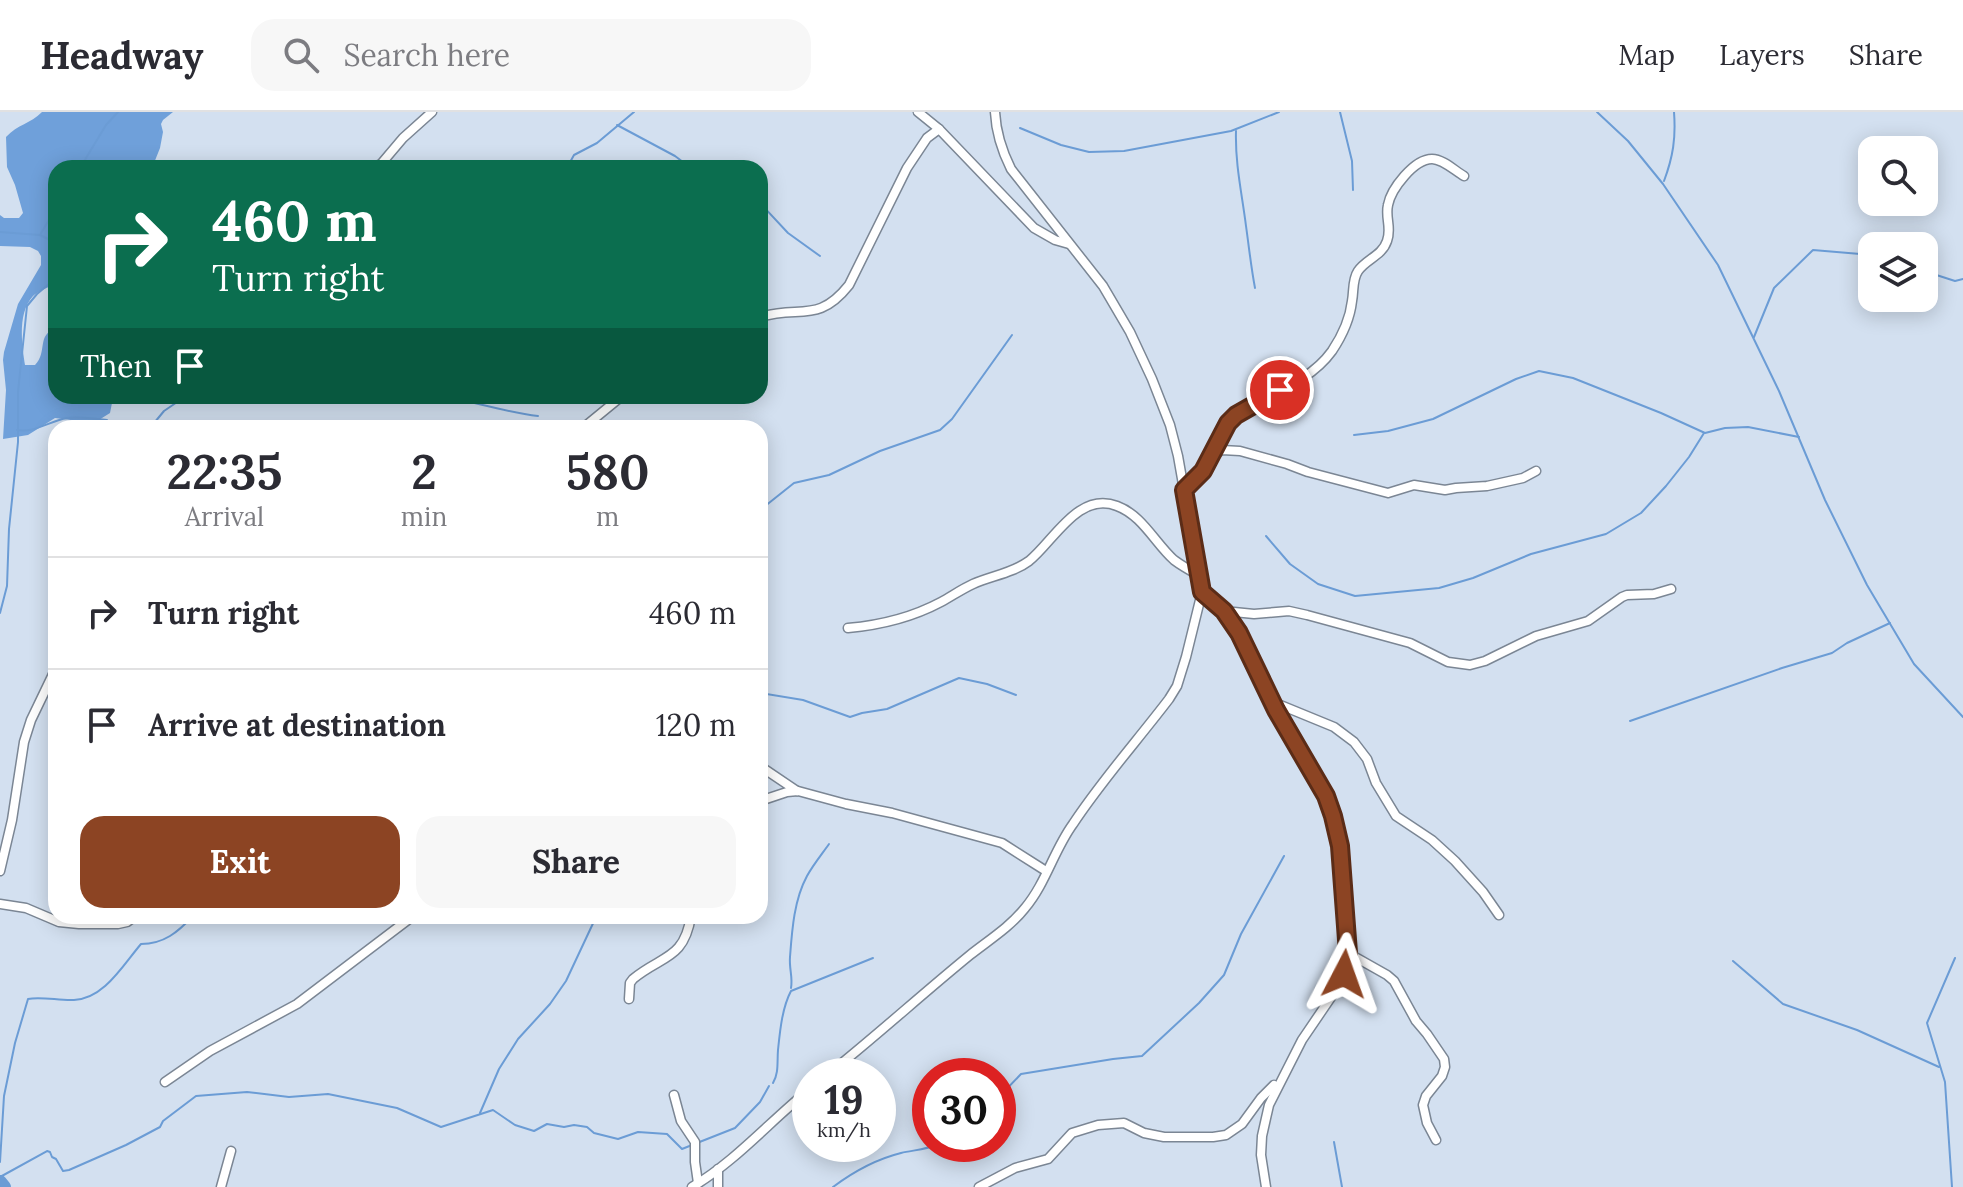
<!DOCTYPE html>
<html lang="en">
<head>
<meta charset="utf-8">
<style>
	:root { --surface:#fff; --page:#f7f7f7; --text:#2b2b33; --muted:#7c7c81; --line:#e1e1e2; --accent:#8c4423 }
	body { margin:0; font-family:Lora,serif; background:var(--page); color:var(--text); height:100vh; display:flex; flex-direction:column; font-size:30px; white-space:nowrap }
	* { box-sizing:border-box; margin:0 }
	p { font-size:26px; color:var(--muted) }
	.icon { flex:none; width:44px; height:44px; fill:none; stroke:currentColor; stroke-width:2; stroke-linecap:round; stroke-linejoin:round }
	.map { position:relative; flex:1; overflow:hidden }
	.panel { position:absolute; left:48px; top:308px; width:720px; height:504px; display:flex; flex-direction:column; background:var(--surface); border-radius:24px; box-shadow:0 4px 20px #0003 }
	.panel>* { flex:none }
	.top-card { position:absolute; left:48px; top:48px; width:720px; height:244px; border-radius:24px; box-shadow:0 4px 20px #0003; background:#0b6e4f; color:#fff; overflow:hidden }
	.controls { position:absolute; left:1858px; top:24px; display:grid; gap:16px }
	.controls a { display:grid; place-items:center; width:80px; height:80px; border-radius:16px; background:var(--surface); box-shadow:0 4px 20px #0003; font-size:40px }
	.speed { position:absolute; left:792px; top:946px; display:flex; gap:16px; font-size:40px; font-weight:700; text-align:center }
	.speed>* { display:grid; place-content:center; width:104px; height:104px; border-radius:50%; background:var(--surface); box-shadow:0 4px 20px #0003; line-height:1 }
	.speed small { font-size:20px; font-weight:400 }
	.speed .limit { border:12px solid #d22; background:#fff; color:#111 }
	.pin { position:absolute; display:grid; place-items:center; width:68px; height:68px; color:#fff; margin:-34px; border:4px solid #fff; border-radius:50%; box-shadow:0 2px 8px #0007 }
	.me { position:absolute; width:88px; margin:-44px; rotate:4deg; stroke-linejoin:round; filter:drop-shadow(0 0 6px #0008) }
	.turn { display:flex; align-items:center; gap:28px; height:168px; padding:0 32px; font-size:36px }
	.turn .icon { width:104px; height:104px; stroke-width:2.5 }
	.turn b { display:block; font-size:56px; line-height:68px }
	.then { display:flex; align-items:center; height:76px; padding:0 32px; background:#0003; gap:16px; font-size:30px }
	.eta { display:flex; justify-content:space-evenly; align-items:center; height:136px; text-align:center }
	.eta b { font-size:48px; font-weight:700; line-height:56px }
	.button { display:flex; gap:16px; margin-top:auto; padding:16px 32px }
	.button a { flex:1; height:92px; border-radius:24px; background:var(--accent); color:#fff; font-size:32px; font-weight:700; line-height:92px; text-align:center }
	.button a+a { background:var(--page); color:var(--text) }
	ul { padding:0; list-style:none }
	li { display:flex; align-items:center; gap:24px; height:112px; padding:0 32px; border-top:2px solid var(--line) }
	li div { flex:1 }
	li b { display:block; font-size:30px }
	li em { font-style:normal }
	header { display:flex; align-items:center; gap:48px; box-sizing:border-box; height:112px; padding:0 40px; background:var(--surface); border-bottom:2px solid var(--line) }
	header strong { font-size:38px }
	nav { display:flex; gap:44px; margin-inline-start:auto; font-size:28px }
	.search { width:560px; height:72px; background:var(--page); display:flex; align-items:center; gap:20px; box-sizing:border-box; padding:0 28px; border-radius:24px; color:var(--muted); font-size:30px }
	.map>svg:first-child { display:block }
</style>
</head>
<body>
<header>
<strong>Headway</strong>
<div class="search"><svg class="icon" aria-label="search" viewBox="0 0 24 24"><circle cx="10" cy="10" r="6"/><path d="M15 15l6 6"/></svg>Search here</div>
<nav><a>Map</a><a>Layers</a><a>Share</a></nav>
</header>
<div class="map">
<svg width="1963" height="1075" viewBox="0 0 1963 1075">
	<rect width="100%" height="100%" fill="#d3e0f0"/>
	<path fill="#6fa0da" d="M42,0H173L163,8L161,12L163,20L160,36L154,51L151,52L137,48L134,56H56V172C49,175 38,179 33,184C17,201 22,234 25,253H35C48,240 36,223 56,216V253L53,262L56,284L111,285L112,291L110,301L94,311L55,306L28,323L3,327L6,278L3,248L4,240L18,192L41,153V144L38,139L30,135L0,134V103L4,106H19L23,101L15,73L7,55L6,25C18,12 30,12 42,0Z"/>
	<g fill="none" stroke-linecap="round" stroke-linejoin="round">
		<g stroke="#6b9cd5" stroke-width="2">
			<path d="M1340,0L1352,49L1353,78"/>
			<path d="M1597,0L1628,29L1663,72L1718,153L1779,279L1825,388L1867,473L1914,552L1963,605"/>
			<path d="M617,13L675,44L691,56"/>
			<path d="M1020,16L1061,33L1089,40L1124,39L1231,19L1279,0"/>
			<path d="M1236,19C1235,52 1242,82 1246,114C1249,135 1251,155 1255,176"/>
			<path d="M80,56L106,13L118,0"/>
			<path d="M560,56L569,52L574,43L597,31L634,0"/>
			<path d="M1664,69C1673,45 1676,26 1674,0"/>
			<path d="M760,91L788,121L820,144"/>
			<path d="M0,120L40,123L56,131"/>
			<path d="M40,123L56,96"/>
			<path d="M1924,159L1955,169L1963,167"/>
			<path d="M1754,225L1774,176L1813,138L1872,143"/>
			<path d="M442,284C475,290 505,300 538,304"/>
			<path d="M150,316L164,299L186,284"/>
			<path d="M17,318C35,321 50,309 67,306C80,304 94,307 107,308L112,316"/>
			<path d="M1354,323L1388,319L1433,307L1516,267L1539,259L1573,266L1661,301L1705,321L1725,316L1748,315L1799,325"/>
			<path d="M760,398L794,371L829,363L880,339L940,318L952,307L1012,223"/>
			<path d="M1266,424L1290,452L1318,472L1355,484L1439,476L1473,466L1531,442L1606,422L1641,401L1666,374L1689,345L1704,321"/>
			<path d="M0,501L7,474L9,417L18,330V280L27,194L37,182L56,166"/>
			<path d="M760,581L803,588L850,605L862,601L887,597L959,566L987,572L1016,583"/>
			<path d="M1630,609L1782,556L1832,541L1847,531L1890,511"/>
			<path d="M1733,849L1783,892L1857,918L1939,955"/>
			<path d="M791,876C793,865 789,857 790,845C792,818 794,788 807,764C813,753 822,742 829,732"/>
			<path d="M773,971C779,961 777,950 778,938C780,919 782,896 791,879L873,846"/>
			<path d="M998,986L1021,962L1113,947L1142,944L1199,891L1224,863L1241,822L1284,744"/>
			<path d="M480,1001L499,957L518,927L550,892L566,869L596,805"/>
			<path d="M1334,1030L1342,1075"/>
			<path d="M697,1031L735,1016L760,990L769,974"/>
			<path d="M0,1050L4,984L15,931L28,887C41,884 60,889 74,888C104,887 123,853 141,832C164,832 178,820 193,804"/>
			<path d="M0,1065L47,1039L50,1040L52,1045L56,1047L63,1059L69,1058L126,1033L160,1015L163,1009L196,984L247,980L289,985L328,982L397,996L441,1015L493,998L515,1013L534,1019L547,1012L564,1015L574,1013L587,1015L594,1021L618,1027L638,1020L667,1022L682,1037L692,1033"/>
			<path d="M833,1075C853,1060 877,1047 901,1041C913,1038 926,1038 938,1032"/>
			<path d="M1952,1075L1945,970L1927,911L1955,846"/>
		</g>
		<path stroke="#6b9cd5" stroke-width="14" d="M0,1070L4,1075"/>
		<defs>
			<g id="minor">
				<path d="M918,0L939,17L1034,116L1055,128L1069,132"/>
				<path d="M373,56L381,52L403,26L432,0"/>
				<path d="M760,205C800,193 818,212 849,173L907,56L927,26L939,17"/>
				<path d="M583,316L622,284"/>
				<path d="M1213,343L1222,338L1240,339L1287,352L1308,360L1388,381L1414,373L1445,378L1456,376L1487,374L1523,366L1536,359"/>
				<path d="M1184,378C1210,356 1215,327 1236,303C1267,283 1309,271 1332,239C1342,224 1350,207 1352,189C1354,179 1352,168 1358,159C1366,147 1382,144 1387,129C1392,116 1385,106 1388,93C1391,77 1414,47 1432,47C1443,47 1455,59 1464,64"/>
				<path d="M1202,480L1224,499L1239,521L1276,598L1326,684L1333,704L1340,734L1347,847L1338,875L1302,928L1269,993L1262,1024L1261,1043L1266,1075"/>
				<path d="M1224,499L1254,502L1289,499L1307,503L1410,531L1448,550L1470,553L1485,549L1536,524L1588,509L1622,485L1627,483L1654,482L1671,477"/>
				<path d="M848,516C882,513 911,506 941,490C952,484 962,477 973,472C991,464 1013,461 1029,449C1054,429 1078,379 1117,394C1142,403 1155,431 1174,448C1182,454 1191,459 1200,464"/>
				<path d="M1273,590L1334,615L1354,630L1367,647L1376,671L1396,704L1432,728L1455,749L1483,780L1499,803"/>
				<path d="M760,654L797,679"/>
				<path d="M760,689L787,680L798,679L846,692L892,701L1002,731L1046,759"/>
				<path d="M0,759L12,708L24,630L31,608L56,556"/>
				<path d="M0,792L26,796L59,810L79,812H118L127,810L135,804"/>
				<path d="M1348,841L1387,863L1394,869L1416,909L1427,922L1444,947L1445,955L1442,964L1426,984L1423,993L1427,1011L1436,1028"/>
				<path d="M629,887L630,871L633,867C662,843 684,848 691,804"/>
				<path d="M826,964C875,925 921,883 970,843C989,828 1010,815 1025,796C1046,771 1054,738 1073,712C1102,668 1137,629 1169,587L1177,574L1186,545L1202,480L1178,344L1170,313L1152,267L1130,220L1103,174L1011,57C1002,39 996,20 995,0"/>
				<path d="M165,970L210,939L297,892L413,804"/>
				<path d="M674,983L681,1009L695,1030V1050L698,1071"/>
				<path d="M221,1075L231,1039"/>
				<path d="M692,1075C736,1049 770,1009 810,977"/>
				<path d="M718,1075V1057"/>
				<path d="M979,1075L1015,1056L1048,1047L1072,1021L1098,1013L1124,1011L1144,1021L1164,1025H1213L1226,1023L1242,1012L1261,986L1274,973"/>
			</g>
		</defs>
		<use href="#minor" stroke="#7b8694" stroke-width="11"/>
		<use href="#minor" stroke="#fff" stroke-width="8"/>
	</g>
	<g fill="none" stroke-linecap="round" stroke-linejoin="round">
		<defs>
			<path id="route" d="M1280,278L1236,303L1228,311L1203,359L1184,378L1202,480L1224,499L1239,521L1276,598L1326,684L1333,704L1340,734L1348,841L1344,862"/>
		</defs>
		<use href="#route" stroke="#5b2c17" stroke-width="20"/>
		<use href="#route" stroke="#8c4423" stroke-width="14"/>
	</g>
</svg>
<div class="controls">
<a><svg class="icon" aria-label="search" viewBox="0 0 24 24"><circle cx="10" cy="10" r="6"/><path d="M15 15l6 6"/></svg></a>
<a><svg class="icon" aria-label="layers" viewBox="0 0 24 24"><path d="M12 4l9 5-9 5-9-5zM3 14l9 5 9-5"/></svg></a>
</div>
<div class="speed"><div>19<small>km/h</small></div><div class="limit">30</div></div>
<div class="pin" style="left:1280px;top:278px;background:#d93025"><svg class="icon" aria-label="arrive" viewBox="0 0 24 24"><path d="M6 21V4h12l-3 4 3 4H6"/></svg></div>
<svg class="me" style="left:1344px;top:862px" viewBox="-20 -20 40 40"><path d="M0-17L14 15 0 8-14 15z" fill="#8c4423" stroke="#fff" stroke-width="4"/></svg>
<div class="top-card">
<div class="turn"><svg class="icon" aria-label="right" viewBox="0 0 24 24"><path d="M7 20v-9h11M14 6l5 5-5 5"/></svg><div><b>460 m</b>Turn right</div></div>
<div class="then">Then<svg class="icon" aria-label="arrive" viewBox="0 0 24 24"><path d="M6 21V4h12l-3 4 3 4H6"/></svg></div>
</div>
<section class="panel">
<div class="eta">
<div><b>22:35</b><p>Arrival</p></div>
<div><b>2</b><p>min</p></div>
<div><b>580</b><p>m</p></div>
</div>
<ul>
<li><svg class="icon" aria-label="right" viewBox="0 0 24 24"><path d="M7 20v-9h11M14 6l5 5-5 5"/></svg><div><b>Turn right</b></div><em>460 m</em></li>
<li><svg class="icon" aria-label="arrive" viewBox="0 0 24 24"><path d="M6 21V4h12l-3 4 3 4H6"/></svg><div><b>Arrive at destination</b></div><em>120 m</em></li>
</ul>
<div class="button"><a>Exit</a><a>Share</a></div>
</section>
</div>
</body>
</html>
